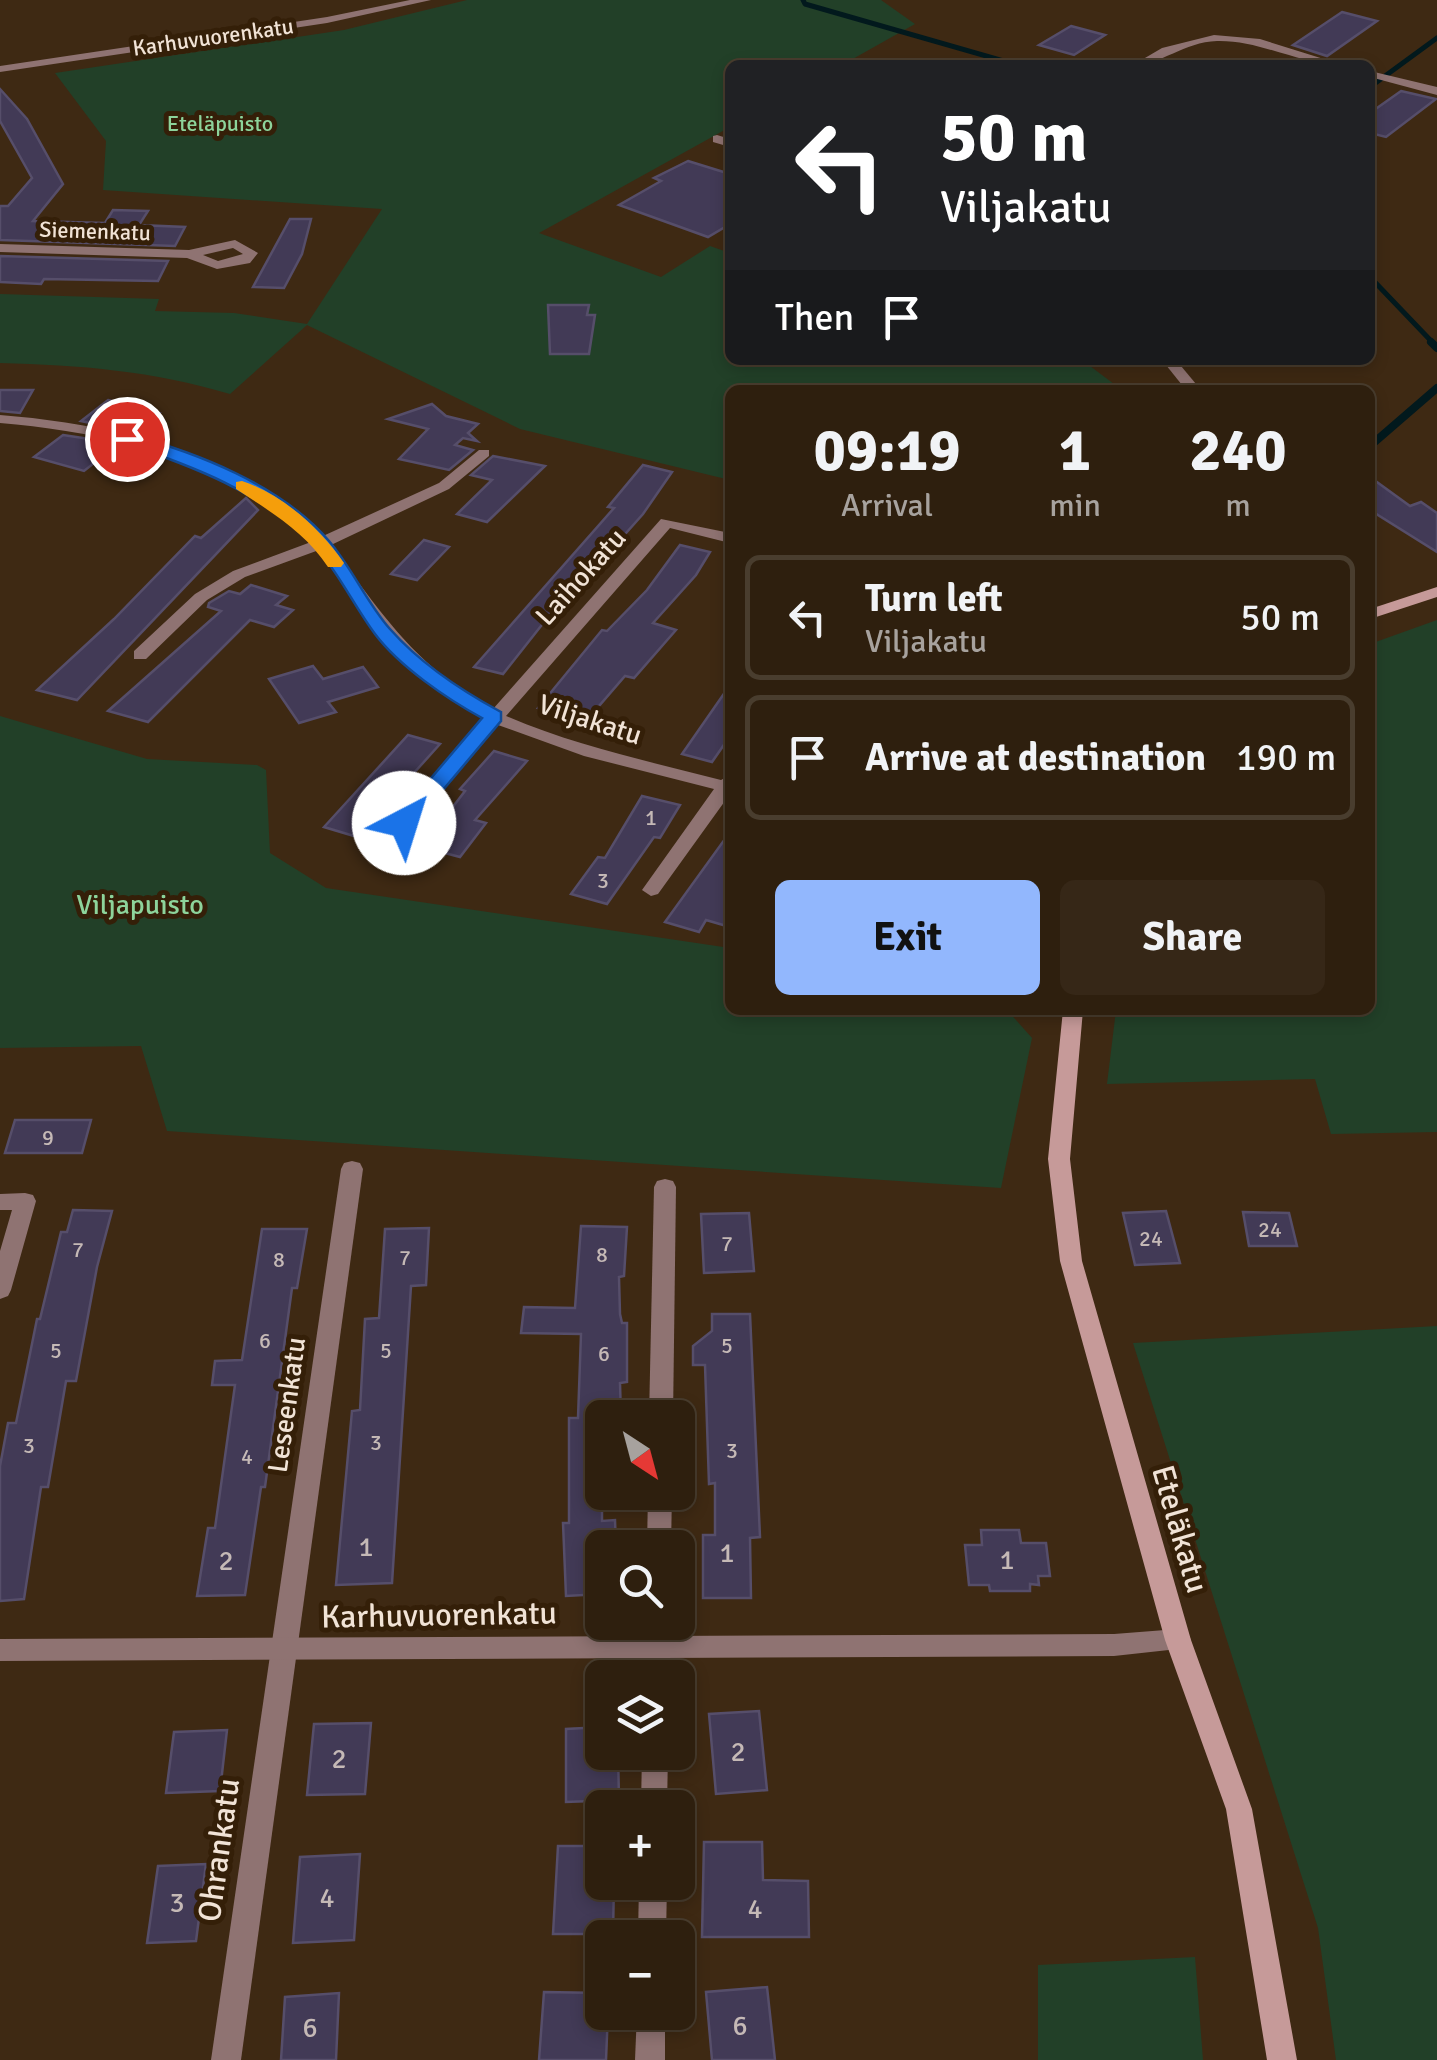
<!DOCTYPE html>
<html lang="en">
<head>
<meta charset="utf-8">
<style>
	:root { --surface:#2e1f0e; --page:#362717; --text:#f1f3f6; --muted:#a7a29e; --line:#493d2e; --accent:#92b7fd }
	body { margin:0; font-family:Signika,sans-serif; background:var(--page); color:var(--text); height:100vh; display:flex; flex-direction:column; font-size:38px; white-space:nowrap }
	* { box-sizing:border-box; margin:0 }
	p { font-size:32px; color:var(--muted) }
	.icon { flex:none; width:55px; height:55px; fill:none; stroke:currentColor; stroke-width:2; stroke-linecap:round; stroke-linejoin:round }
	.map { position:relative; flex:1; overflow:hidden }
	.panel { position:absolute; left:725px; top:385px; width:650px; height:630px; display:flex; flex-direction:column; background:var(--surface); border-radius:15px; box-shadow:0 5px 15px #0003,0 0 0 2px var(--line) }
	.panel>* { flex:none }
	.hud { position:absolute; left:725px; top:60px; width:650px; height:305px; border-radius:15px; box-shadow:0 5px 15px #0003,0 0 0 2px var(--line); background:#202124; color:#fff; overflow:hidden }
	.needle { width:65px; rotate:144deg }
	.buttons { position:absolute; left:585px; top:1400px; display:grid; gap:20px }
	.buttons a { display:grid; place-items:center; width:110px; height:110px; border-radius:15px; background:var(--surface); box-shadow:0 5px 15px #0003,0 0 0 2px var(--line); font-size:50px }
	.pin { position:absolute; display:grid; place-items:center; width:85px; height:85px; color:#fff; margin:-42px; border:5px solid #fff; border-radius:50%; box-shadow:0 2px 10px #0007 }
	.me { position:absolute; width:110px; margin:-55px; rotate:40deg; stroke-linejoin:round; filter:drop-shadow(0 0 8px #0008) }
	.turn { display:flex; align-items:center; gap:35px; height:210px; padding:0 50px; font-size:45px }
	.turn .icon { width:130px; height:130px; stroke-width:2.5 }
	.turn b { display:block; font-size:70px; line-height:85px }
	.then { display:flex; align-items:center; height:95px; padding:0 50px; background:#0003; gap:20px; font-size:38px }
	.eta { display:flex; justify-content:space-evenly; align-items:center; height:170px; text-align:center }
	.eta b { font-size:60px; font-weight:700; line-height:70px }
	.action { display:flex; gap:20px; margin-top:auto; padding:20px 50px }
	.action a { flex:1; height:115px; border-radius:15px; background:var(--accent); color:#111; font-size:40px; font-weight:700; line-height:115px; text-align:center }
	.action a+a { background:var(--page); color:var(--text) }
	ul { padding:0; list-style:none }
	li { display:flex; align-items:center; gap:30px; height:125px; margin:0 20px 15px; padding:0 30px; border:5px solid var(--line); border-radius:15px }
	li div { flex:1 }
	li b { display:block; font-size:38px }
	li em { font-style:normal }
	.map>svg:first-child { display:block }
</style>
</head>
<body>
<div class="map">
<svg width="1437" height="2060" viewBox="0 0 1437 2060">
	<rect width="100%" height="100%" fill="#3e2913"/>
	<g fill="#224028">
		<path d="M467,0H881L915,24L842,65H730V127L539,233L661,277L710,246L730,253V360H1082L1122,390H730V480L520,429L307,325L230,394C153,371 80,365 0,363V294L159,299L155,311L234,313L307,324L382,209L103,190L106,141L55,73L344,30Z"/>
		<path d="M1437,620V1132L1331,1134L1315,1079L1107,1084L1116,1010H1370V644Z"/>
		<path d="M0,716L147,759L257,765L266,770L270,853L326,888L730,948V1010H1007L1032,1038L1001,1188L167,1131L141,1046L0,1048Z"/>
		<path d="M1437,1326V2060H1336L1318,1928L1133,1343Z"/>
		<path d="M1195,1957L1203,2060H1038V1965Z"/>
	</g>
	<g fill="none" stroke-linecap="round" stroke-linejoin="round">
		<g stroke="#02191d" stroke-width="5">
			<path d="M803,0L805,4L1018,65"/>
			<path d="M1370,87L1437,38"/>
			<path d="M1370,277L1434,344"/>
		</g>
		<g stroke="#02191d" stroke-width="8">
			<path d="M1431,342L1437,348"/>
			<path d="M1370,446L1437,388"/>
		</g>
	</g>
	<g fill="#423a56" stroke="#564e6a" stroke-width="2.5">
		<path d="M1342,12L1377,21L1327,56L1293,45Z"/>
		<path d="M1071,26L1105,35L1074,55L1039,45Z"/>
		<path d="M0,89L27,119L63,184L33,221L105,223L113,210L148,211L139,225L185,227L175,246L0,240V206H8L32,178L0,121Z"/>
		<path d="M1401,91L1436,99L1386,137L1370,133V113Z"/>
		<path d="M688,161L730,174V224L708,237L619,205L661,181L654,178Z"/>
		<path d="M290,219H311L302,254L284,288L253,287Z"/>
		<path d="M0,256L168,261L158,281L44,279L41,284L0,282Z"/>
		<path d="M548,305H589L587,315H595L589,354H550Z"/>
		<path d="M0,390H33L20,413L0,411Z"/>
		<path d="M108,400L159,413L133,432L81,421Z"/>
		<path d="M432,404L446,416L478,424L468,433L477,441L463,438L455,445L473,450L449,470L399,459L428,429L388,419Z"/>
		<path d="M63,435L83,438L117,445L84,471L34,457Z"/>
		<path d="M493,456L545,466L487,522L457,514L492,480L471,475Z"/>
		<path d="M643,465L672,472L643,514L559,608L556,607L503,674L474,667L614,508L608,507Z"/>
		<path d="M1370,477L1410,506L1421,502L1437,513V552L1370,510Z"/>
		<path d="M246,498L258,510L77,700L37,690L114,619L195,536L201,538Z"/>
		<path d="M424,540L449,547L417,580L391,574Z"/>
		<path d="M680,545L710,552L696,575L653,623L676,630L634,678L625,676L586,721L538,708L602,630L607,631L647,590Z"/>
		<path d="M251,585L287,596L276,605L293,610L274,627L250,620L148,722L108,711L221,611L208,607L209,603L229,591L240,594Z"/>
		<path d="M313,666L323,679L363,667L378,687L328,702L336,712L299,723L269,679Z"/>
		<path d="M730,685V736L712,762L682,754Z"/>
		<path d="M408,735L440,744L395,794L401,796L364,839L324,827Z"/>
		<path d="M494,751L527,761L475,820L486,823L460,857L422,847L465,791L460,789Z"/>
		<path d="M642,796L680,805L660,838L654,837L607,904L571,894L598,857L605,858Z"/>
		<path d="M730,832V927L706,920L699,932L665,922Z"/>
		<path d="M15,1120H91L82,1153H5Z"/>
		<path d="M73,1210L112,1211L97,1267L76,1381H66L48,1487H41L24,1599L0,1601V1466L8,1423H16L37,1319H40L61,1232H67Z"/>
		<path d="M1166,1211L1180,1263L1135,1265L1123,1213Z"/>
		<path d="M1243,1212L1289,1213L1297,1246H1249Z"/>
		<path d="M749,1213L754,1271L704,1273L701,1214Z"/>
		<path d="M581,1226L627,1227L624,1276L619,1277L620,1314L622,1323H627V1382L620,1383L621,1418H602V1521L615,1520L616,1548H602V1594L566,1596L563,1523H569V1418H578L581,1334L521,1333L524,1307L575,1308Z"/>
		<path d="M429,1228L426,1285L411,1286L392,1583L336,1585L352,1411L360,1410L365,1319L379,1318L385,1229Z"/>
		<path d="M262,1229H307L297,1288H292L265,1487H261L245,1595L197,1596L208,1528H215L235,1385H212L215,1361L242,1360Z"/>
		<path d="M712,1314H750L760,1537L750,1538L751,1598H703V1535H715V1483L709,1484L705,1365H693V1346L712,1331Z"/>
		<path d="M981,1530H1019L1021,1543H1046L1050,1576H1038L1039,1585L1030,1584V1591H990L989,1585H969L965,1545H982Z"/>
		<path d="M759,1711L767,1790L716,1794L709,1714Z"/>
		<path d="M371,1723L365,1794L307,1795L314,1724Z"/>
		<path d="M602,1727V1752H618L619,1800L566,1802V1729Z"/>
		<path d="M227,1730L220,1791L166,1793L174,1732Z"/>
		<path d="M704,1842H762L763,1880L808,1881L809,1937H702Z"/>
		<path d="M558,1846H602V1882H614L613,1934H553Z"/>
		<path d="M360,1854L354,1940L293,1943L300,1857Z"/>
		<path d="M206,1864L196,1941L147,1943L158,1866Z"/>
		<path d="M767,1987L775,2060H712L706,1992Z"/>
		<path d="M544,1992L602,1993V2012H608L606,2060H539Z"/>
		<path d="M339,1993L336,2060H281L285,1997Z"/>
	</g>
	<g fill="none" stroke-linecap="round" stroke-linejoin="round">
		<g fill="#8f7372" fill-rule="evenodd">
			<path d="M1214,35L1260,39L1343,65C1300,65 1261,40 1217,41C1184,42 1161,65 1133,65L1162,48Z"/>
			<path d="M1370,71L1437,87V95L1370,77Z"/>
			<path d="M717,135L730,139V147L713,142V136Z"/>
			<path d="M235,240L258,253L250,263L217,269L187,258L0,252V244L189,250ZM233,248L243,254L218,261L203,255Z"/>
			<path d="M1162,360H1176L1201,390H1186Z"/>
			<path d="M0,415C113,424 241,453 323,536L439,483L479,450H489V456L449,489L331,545C383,615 414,665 493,709L661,519L730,533V543L670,528L506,716C575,746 648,761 721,780L730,775V794L658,894L651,896L642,890L714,789L584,756L498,725L409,827H397L394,823L397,819L485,719C403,675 371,622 319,550L245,577L207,600L146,659H134V651L195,594L233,571L311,542C232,461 109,432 0,423Z"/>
			<path d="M352,1161L360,1163L363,1169L241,2060H211L341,1169L344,1163Z"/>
			<path d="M665,1179L673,1181L676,1187L673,1418H649L654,1187L657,1181Z"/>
			<path d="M25,1193L33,1195L36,1201L11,1290L8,1296L0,1299V1251L12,1210H0V1194Z"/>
			<path d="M648,1492H672L671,1548H647Z"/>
			<path d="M645,1622H671L670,1678H644Z"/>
			<path d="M642,1752H668L667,1808H641Z"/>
			<path d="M639,1882H667L666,1938H638Z"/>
			<path d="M637,2012H665V2060H635Z"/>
		</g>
		<g fill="#8f7372" fill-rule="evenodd">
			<path d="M410,0H431L327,23L0,72V66L327,17Z"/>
			<path d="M1178,1629L1187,1632L1191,1640L1187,1648L1114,1656L0,1661V1639L1114,1634Z"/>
		</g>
		<g fill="#c69a99" fill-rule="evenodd">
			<path d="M1437,587V597L1370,619V609Z"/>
			<path d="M1063,1010H1083L1070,1159L1082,1261L1191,1640L1252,1809L1297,2060H1267L1226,1809L1165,1640L1060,1261L1048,1159Z"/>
		</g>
	</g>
	<path fill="#1a73e8" stroke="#114b97" stroke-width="2.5" d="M127,434C196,452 281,485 329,541C352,568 367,603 390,629C420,663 462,691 501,712V721L411,828H396L393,823L482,718C447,699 399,666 375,634C354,606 338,571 314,546C263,492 190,465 121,442V435Z"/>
	<path fill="#f59e0b" d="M242,481C282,494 321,529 344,563L341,567H328C305,532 271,512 236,489V482Z"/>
	<g text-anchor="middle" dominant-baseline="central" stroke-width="10" stroke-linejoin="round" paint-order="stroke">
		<g font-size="22" fill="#f1e3d6" stroke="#341f08">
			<text transform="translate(213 37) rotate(-8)">Karhuvuorenkatu</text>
			<text transform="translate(95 231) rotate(2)">Siemenkatu</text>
		</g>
		<g font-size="22" fill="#8dd49b" stroke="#341f08">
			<text x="220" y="123">Eteläpuisto</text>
		</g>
		<g font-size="22" fill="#c5b9b6">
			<text x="651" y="817">1</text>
			<text x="603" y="880">3</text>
			<text x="48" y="1137">9</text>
			<text x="1270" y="1229">24</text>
			<text x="1151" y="1238">24</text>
			<text x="727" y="1243">7</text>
			<text x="78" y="1249">7</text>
			<text x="602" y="1254">8</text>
			<text x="405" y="1257">7</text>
			<text x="279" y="1259">8</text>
			<text x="265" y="1340">6</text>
			<text x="727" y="1345">5</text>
			<text x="56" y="1350">5</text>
			<text x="386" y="1350">5</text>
			<text x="604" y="1353">6</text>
			<text x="376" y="1442">3</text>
			<text x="29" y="1445">3</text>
			<text x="732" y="1450">3</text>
			<text x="247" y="1456">4</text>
		</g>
		<g font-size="28" fill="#f1e3d6" stroke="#341f08">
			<text transform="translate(581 577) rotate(-48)">Laihokatu</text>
			<text transform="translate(590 720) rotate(18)">Viljakatu</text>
			<text transform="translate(287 1405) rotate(-82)">Leseenkatu</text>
		</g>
		<g font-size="28" fill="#8dd49b" stroke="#341f08">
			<text x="140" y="905">Viljapuisto</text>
		</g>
		<g font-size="28" fill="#c5b9b6">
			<text x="366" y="1547">1</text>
			<text x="727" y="1553">1</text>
			<text x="1007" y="1560">1</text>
			<text x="226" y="1561">2</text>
			<text x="738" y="1752">2</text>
			<text x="339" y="1759">2</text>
			<text x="327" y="1898">4</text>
			<text x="177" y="1903">3</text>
			<text x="755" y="1909">4</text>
			<text x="740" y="2026">6</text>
			<text x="310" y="2028">6</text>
		</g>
		<g font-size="32" fill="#f1e3d6" stroke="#341f08">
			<text transform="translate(1180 1529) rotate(74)">Eteläkatu</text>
			<text transform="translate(439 1615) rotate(-1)">Karhuvuorenkatu</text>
			<text transform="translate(219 1850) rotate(-82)">Ohrankatu</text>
		</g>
	</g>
</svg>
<div class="buttons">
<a><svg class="needle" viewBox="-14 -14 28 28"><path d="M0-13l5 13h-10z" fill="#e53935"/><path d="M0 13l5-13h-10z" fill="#a7a29e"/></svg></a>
<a><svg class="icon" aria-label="search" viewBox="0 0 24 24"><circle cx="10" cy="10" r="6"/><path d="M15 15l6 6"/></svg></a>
<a><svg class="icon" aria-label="layers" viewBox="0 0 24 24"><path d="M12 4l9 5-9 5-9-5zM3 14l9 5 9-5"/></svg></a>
<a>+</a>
<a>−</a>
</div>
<div class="pin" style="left:127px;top:439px;background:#d93025"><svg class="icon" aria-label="arrive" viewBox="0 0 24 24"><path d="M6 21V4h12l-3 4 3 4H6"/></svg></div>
<svg class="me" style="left:404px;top:823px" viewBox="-20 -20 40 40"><circle r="19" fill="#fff"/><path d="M0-13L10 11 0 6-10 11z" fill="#1a73e8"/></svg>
<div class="hud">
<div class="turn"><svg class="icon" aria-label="left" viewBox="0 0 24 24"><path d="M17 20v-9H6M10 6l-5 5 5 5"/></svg><div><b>50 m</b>Viljakatu</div></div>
<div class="then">Then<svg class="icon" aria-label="arrive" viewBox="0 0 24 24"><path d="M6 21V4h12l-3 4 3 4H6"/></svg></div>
</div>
<section class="panel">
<div class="eta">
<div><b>09:19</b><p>Arrival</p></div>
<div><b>1</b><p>min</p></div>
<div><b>240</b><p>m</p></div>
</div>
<ul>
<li><svg class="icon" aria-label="left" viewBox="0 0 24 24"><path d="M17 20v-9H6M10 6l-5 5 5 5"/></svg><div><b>Turn left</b><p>Viljakatu</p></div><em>50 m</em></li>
<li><svg class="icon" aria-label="arrive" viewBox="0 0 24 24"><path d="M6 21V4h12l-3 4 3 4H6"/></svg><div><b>Arrive at destination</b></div><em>190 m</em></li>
</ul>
<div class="action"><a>Exit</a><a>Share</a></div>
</section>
</div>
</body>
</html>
